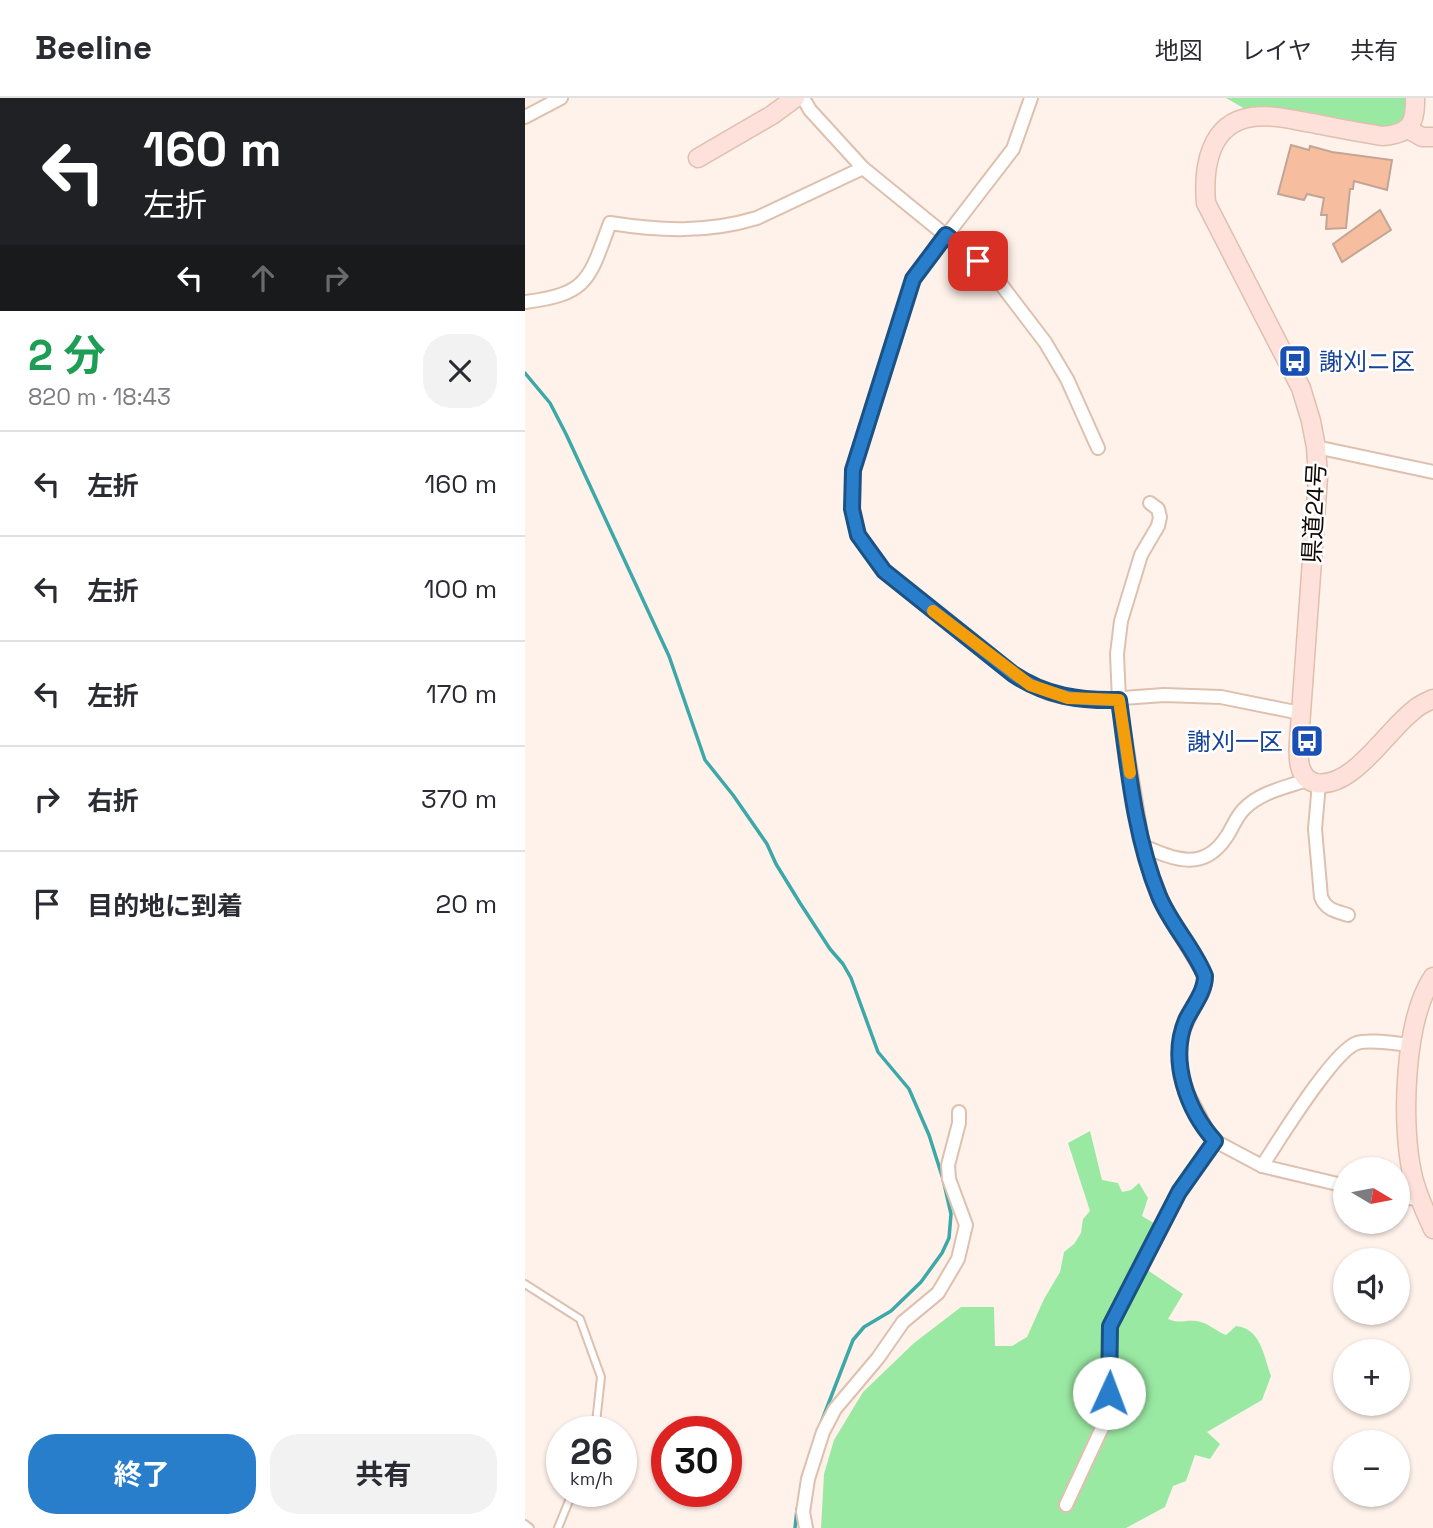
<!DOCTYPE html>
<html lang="ja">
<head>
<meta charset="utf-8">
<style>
	:root { --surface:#fff; --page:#f2f2f3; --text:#2b2b33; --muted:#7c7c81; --line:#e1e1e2; --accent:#297ecc }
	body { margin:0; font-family:"Space Grotesk","Noto Sans JP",sans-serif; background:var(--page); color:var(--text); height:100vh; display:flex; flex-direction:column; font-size:26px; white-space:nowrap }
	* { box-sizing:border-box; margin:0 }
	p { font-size:23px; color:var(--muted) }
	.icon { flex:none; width:38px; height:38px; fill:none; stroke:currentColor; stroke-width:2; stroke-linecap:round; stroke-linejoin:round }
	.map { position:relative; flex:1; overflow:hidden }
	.side { display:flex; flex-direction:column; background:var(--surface); width:525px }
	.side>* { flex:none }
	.top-card { background:#202124; color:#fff; overflow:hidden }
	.needle { width:46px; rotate:100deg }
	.fabs { position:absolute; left:808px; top:1059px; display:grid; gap:14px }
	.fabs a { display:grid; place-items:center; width:77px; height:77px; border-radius:50%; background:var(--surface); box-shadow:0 2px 5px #0004; font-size:35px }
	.speed { position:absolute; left:21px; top:1318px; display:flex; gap:14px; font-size:35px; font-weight:700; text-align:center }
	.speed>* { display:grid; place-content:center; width:91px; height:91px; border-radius:50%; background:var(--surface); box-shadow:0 2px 5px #0004; line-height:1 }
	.speed small { font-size:18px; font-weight:400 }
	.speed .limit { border:10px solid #d22; background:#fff; color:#111 }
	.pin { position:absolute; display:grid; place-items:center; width:60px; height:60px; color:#fff; margin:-30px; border-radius:14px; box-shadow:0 4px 10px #0006 }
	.me { position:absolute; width:77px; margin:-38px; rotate:2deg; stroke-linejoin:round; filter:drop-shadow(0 0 5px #0008) }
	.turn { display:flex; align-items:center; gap:24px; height:147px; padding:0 28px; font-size:32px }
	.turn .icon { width:91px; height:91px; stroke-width:2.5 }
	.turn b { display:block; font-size:49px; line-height:60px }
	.lanes { display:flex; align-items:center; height:66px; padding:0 28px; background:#0003; justify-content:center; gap:35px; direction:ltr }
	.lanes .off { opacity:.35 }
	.round { display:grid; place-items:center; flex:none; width:74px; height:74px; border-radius:28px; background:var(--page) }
	.summary { display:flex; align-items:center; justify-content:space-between; height:119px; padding:0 28px }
	h1 { font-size:42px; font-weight:700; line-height:52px; color:#1e9e55 }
	.cta { display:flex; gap:14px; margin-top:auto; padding:14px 28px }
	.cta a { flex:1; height:80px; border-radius:28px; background:var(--accent); color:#fff; font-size:28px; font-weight:700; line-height:80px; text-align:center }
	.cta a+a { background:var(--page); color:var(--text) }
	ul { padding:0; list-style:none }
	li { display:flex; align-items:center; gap:21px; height:105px; padding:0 28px; border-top:2px solid var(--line) }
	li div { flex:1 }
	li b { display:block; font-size:26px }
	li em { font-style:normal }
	header { display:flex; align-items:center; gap:42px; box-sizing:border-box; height:98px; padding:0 35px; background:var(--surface); border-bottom:2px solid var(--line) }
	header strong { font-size:33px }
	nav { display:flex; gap:38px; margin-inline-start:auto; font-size:24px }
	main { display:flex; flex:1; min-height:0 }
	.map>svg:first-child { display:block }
</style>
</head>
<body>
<header>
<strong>Beeline</strong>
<nav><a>地図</a><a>レイヤ</a><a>共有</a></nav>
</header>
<main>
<section class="side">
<div class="top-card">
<div class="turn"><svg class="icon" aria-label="left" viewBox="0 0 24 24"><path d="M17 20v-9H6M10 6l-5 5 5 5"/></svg><div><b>160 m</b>左折</div></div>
<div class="lanes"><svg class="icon" aria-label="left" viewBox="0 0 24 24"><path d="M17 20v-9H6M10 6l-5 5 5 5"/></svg><svg class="icon off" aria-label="ahead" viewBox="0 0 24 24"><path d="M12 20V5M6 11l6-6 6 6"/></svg><svg class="icon off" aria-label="right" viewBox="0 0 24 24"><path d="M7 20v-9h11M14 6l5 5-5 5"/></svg></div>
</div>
<div class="summary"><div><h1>2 分</h1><p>820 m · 18:43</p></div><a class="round"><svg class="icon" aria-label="close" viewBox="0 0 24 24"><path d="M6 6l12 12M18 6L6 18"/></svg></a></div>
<ul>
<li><svg class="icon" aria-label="left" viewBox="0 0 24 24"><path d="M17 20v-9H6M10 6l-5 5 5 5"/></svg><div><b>左折</b></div><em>160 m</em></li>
<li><svg class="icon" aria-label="left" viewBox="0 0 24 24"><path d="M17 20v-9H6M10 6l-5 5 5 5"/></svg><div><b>左折</b></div><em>100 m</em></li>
<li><svg class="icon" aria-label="left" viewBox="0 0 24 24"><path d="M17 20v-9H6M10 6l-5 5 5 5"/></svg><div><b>左折</b></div><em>170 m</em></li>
<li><svg class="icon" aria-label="right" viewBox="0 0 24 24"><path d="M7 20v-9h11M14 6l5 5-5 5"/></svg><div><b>右折</b></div><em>370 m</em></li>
<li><svg class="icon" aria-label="arrive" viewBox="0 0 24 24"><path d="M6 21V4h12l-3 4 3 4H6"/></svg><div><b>目的地に到着</b></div><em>20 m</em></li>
</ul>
<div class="cta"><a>終了</a><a>共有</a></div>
</section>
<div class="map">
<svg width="908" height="1430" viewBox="0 0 908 1430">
	<rect width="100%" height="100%" fill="#fff2eb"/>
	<g fill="#9ae9a3">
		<path d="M701,0H890L870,37L734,19Z"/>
		<path d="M565,1033L577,1082L593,1085L597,1094L606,1092L614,1085L623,1100L617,1118L632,1127L612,1165L658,1196L643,1221C654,1226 660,1222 671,1223C683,1224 690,1233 701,1237L711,1228C736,1231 738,1256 746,1278L737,1302L682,1334L695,1346L685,1361L670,1357L661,1383L648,1388L640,1409L601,1430H296L299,1376L309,1342L338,1294L389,1245L436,1209H469L470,1248H487L502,1239L519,1201L535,1174L539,1154L549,1146L556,1135L558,1121L565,1113L543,1045Z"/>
	</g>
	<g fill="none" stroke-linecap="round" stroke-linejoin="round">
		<g stroke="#3ca9a8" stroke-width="3.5">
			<path d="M0,275L25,305L41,336L144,558L180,662L208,697L242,746L251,766L275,805L305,851L318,866L326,880L353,954L384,991L404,1037L418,1081L426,1116L424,1140L417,1155L396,1184L366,1213L339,1229L328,1242L294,1330"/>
			<path d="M270,1430L272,1411"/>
		</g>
	</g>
	<g fill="#f6be9e" stroke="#c2a594" stroke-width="2">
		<path d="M766,47L784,52L785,48L807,54L867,62L862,92L829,83L828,91H825L821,130L801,131L802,117H796L799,100L782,96L779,102L753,96Z"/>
		<path d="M855,112L866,132L817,164L808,146Z"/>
	</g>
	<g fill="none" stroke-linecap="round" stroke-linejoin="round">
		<defs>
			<g id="lane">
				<path d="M0,1186L55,1221L76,1279L70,1334"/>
				<path d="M0,1426L5,1430"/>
				<path d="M33,1430L48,1393"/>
			</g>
			<g id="street">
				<path d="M278,0L285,12L338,70L468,176L520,244L542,281L573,350"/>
				<path d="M506,0L488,51L388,181L328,372L327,411L333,437L359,473L387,496L487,576L523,595L543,600L570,602L639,597L696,599L775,615"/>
				<path d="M0,19L36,0"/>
				<path d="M0,204C64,196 64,181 85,125C136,133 182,135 232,120L338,70"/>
				<path d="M791,349L908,374"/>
				<path d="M625,405L633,411L635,419L633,428L616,457L596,523L592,556L594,602L618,748L628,783L645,820L680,878L679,888L657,935L654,960L655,975L661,992L684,1036L690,1043L737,1068L821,1088"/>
				<path d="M794,685L790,731L796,799C801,812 811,813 823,817"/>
				<path d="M618,748C651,762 679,774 702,738C708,729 711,719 719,711C735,694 762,689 782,682"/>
				<path d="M737,1068C753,1044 808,953 832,945C845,941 873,946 887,947"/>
				<path d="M873,1099L895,1101"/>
				<path d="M541,1407L583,1317L585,1228L654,1094L690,1043"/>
				<path d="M281,1430L278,1414L283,1381L298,1334L310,1311L353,1260L378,1224L413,1195L433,1161L441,1127L424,1081L423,1067L434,1025V1014"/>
			</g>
			<g id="secondary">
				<path d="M890,0C891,27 884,36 857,38C834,34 810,30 787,25C768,22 747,16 727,19C684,25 678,70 681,105L776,290L786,323L791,349L793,379L774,643C773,658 772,681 791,685C828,691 862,632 889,612C894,607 901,604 908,601"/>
				<path d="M883,31L897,39H908"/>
				<path d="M173,60L247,17L270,0"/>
				<path d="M908,879C879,922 876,1025 887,1075C891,1095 900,1113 908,1131"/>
			</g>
		</defs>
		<use href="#lane" stroke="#dec0af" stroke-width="10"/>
		<use href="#street" stroke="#dec0af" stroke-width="16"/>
		<use href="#secondary" stroke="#dec0af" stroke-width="21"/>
		<use href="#lane" stroke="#fff" stroke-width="6"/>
		<use href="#street" stroke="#fff" stroke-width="12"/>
		<use href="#secondary" stroke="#fee1da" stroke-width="18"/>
	</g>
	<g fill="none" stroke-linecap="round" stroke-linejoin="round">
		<defs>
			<path id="route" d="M453,163L421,137L388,181L328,372L327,411L333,437L359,473L488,576C521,598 554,603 594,602C603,667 609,737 634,798C646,827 669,850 680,878C680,894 668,908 661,922C644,962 662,1012 690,1043L654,1094L585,1228L584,1295"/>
		</defs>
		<use href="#route" stroke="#1b5285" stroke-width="18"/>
		<use href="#route" stroke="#297ecc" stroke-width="12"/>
		<path stroke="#f59e0b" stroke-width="12" d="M408,513L505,587L543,600L594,602L605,675"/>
	</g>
	<defs>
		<symbol id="bus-square" viewBox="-11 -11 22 22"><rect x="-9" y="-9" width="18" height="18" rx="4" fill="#1a4fb4" stroke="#fff"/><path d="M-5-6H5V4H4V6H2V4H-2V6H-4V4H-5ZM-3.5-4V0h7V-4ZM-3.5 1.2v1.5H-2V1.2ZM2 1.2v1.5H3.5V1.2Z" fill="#fff"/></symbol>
	</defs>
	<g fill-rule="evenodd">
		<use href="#bus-square" x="751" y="244" width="38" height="38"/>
		<use href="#bus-square" x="763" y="624" width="38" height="38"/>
	</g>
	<g text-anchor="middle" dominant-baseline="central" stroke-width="5" stroke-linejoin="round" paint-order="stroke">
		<g font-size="24" fill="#164399" stroke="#fff" text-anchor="start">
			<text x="794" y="263">謝刈ニ区</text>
			<text x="758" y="643" text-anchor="end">謝刈一区</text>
		</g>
		<g font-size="24" fill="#130905" stroke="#fff">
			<text transform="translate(789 415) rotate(-87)">県道24号</text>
		</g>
	</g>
</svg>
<div class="fabs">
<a><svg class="needle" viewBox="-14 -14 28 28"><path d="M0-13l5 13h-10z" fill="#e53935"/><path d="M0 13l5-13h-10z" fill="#7c7c81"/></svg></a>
<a><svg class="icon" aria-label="sound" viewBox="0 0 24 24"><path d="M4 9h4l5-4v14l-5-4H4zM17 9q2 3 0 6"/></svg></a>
<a>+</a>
<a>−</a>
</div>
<div class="speed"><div>26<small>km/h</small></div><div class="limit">30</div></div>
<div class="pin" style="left:453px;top:163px;background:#d93025"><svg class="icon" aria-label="arrive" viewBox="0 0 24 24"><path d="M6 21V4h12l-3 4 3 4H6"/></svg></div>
<svg class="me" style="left:584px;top:1295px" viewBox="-20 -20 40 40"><circle r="19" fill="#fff"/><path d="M0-13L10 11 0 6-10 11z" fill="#297ecc"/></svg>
</div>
</main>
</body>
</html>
